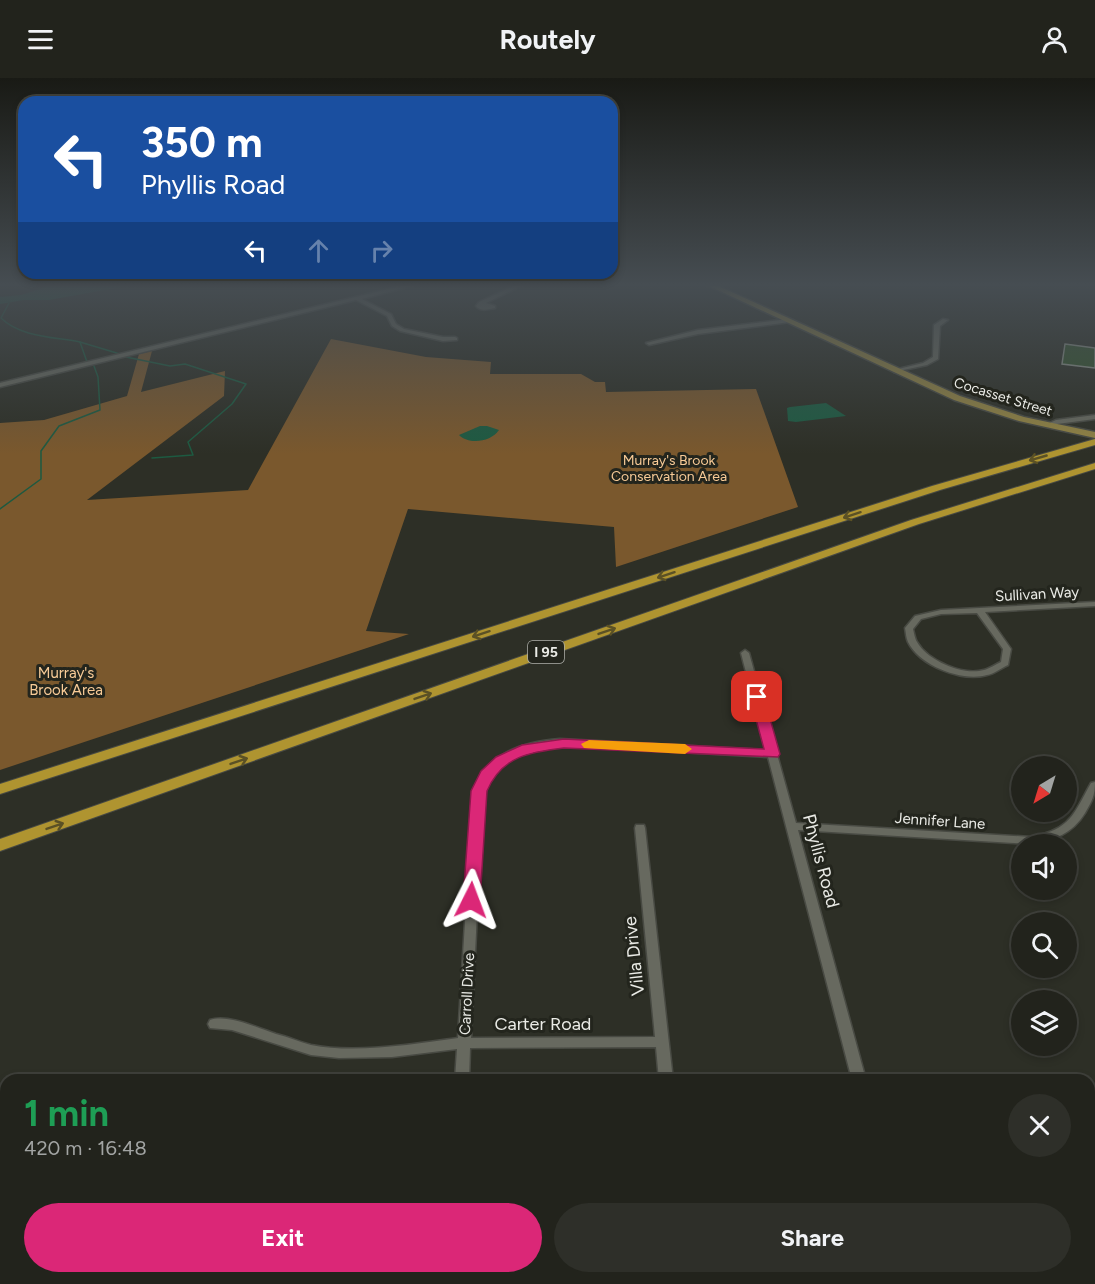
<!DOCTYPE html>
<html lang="en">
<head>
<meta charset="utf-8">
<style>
	:root { --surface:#22231c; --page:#2e2f29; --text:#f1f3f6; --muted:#a2a4a3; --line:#3f403b; --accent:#db2777 }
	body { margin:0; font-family:Figtree,sans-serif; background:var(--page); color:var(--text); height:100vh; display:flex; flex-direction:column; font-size:22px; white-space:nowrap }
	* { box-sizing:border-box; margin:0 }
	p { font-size:20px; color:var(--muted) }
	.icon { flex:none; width:33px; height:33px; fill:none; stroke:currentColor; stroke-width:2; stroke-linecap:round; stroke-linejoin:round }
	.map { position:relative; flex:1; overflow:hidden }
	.sheet { position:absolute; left:0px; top:996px; width:1095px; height:210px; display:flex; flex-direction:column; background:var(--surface); border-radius:18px 18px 0 0; box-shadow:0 3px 9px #0003,0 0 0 2px var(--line) }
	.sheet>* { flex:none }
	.top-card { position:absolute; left:18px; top:18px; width:600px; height:183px; border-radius:18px; box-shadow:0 3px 9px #0003,0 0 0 2px var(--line); background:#1a4fa0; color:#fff; overflow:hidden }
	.needle { width:39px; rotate:218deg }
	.buttons { position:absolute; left:1011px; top:678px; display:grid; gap:12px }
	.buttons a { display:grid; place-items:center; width:66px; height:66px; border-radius:50%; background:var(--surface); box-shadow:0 3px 9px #0003,0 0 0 2px var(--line); font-size:30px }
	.pin { position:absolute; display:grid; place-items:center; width:51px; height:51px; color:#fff; margin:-26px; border-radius:12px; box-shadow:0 3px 9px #0006 }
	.me { position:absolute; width:66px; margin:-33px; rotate:3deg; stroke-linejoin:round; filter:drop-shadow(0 0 4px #0008) }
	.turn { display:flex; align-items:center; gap:21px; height:126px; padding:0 24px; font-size:27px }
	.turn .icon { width:78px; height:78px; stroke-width:2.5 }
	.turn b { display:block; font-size:42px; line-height:51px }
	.lanes { display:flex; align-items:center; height:57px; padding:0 24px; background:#0003; justify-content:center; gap:30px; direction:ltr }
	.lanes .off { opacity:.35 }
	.round { display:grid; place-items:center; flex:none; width:63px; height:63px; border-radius:32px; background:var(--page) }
	.headline { display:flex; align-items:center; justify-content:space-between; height:102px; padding:0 24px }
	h1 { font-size:36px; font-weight:700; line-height:45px; color:#1e9e55 }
	.cta { display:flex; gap:12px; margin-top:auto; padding:12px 24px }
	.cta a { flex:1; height:69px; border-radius:36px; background:var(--accent); color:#fff; font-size:24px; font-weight:700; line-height:69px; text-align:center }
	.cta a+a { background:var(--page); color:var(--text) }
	header { display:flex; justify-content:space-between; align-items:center; height:78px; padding:0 24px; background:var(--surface); font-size:27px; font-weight:700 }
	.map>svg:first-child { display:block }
</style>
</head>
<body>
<header><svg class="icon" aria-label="menu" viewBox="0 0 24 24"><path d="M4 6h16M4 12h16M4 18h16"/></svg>Routely<svg class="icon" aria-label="person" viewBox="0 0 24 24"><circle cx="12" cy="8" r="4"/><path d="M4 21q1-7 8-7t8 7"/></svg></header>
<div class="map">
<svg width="1095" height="1206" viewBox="0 0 1095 1206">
	<rect width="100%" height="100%" fill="#2d2f26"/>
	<path fill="#7a582d" d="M331,261L426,279L491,284L490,296H581L595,304H605L606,314L756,311L798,429L616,489L614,449L408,431L366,553L409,556L0,692V345L44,342L127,318L139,276L152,273L141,314L225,293L224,318L87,422L248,412Z"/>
	<g fill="#1d5a41">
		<path d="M52,207H133L49,222H24L0,226V219L21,217Z"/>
		<path d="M826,325L846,338L796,344L788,343L787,330L790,329Z"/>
		<path d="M480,348H487L499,352C491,364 469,367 459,357Z"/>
	</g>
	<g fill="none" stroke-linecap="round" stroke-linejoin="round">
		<g stroke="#1d5a41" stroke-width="1.5">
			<path d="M9,225L1,240C20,259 54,259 80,264L87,284"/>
			<path d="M80,264L120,276"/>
			<path d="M126,279L170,288L185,286L246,306L232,326L188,364L193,377L152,380"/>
			<path d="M0,431L41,401V373L59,348L100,332L98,299L94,288"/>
		</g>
	</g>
	<path fill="#33542c" stroke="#8d948b" stroke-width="1.5" d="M1065,266L1095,270V290L1062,286Z"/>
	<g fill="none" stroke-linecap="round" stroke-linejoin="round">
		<defs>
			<g id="minor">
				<path d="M405,207H415L362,221L391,236L396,246L404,251L443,259H455L457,260V262L443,263L400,253L392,248L387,238L356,222L0,309V305Z"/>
				<path d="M516,207H523L486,225L495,228V230C489,231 480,234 476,228L479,224Z"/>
				<path d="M788,241L791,243L790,244L698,256L649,267L646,265L698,252Z"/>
				<path d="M943,241L948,242L940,248L938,281L927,287L894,294V292L923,285L933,279L934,247Z"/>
				<path d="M1095,337V341L1057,346L1048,349L1045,347L1056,342Z"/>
				<path d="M1095,524V528L985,534L1011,571L1008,587C1001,590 994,596 987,597C962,604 920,588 908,564C906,560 906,555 905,550L915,538L941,532ZM977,535L1003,571L1001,584C996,586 989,591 984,592C963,598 928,583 917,564C915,561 914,555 913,551L921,541L941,536Z"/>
				<path d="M745,572L749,575L796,745L1031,759C1071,751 1073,737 1091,705L1095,704C1095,718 1092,723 1085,735C1072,756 1054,762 1032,766L798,752L866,1002H852L768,679C722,676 676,674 630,671C603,670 575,665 548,669C533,670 517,676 505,685C490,695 486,711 482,728L471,960L655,959L635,750L636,747H644L645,750L673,1002H659L656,969L470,970L469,1002H455L457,971L392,979L339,980L311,977L232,952L210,950L208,946L210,942C228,936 258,950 276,956C288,959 300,964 311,967C356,976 413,966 458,960L472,728C482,678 513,665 560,661L766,672L741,575Z"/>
				<rect x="443" y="1200" width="16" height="6"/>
				<path d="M678,1200H694L695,1206H679Z"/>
				<path d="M903,1200H919L920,1206H904Z"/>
			</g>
			<path id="major" d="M707,207H716L960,318L1024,339L1095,354V360L1019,343L954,322Z"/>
			<g id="highway">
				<path d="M1095,361V367L940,412L0,716V706L932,408Z"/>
				<path d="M1095,385V391L919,446L0,773V761L911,442Z"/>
			</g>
		</defs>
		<use href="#minor" stroke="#484a43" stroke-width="3"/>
		<use href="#major" stroke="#484a43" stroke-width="3"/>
		<use href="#highway" stroke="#484a43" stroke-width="2"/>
		<use href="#minor" fill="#67695f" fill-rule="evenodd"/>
		<use href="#major" fill="#928343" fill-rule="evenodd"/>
		<use href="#highway" fill="#af9430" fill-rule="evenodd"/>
	</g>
	<defs><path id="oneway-shaft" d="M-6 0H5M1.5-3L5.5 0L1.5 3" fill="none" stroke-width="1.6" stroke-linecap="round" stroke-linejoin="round" transform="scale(1.5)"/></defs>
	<g stroke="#5b5125">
		<use href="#oneway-shaft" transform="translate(1038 380) rotate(164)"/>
		<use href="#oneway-shaft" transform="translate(852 437) rotate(162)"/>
		<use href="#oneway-shaft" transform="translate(666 497) rotate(162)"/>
		<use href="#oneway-shaft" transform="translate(607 553) rotate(-19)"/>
		<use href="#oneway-shaft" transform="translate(481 556) rotate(162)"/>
		<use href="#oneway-shaft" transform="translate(423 618) rotate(-19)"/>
		<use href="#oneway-shaft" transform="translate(239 683) rotate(-19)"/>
		<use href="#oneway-shaft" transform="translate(55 748) rotate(-19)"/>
	</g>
	<linearGradient id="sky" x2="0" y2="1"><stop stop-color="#191a15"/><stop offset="0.55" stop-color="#464d52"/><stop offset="1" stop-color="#464d52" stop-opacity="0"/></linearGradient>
	<rect width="1095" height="376" fill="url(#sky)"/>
	<path fill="#db2777" stroke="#8e194d" stroke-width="1.5" d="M757,615L764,619L780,676L778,679L564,670C530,674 502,678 487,713L480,822L477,827L471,829L465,827L463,822L471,713L481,693L496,679L522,667L564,661L764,671L750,619Z"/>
	<path fill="#f59e0b" d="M589,662L685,666L692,671L685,676L584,670L581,666Z"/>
	<g text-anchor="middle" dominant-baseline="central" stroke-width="6" stroke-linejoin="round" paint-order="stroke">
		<g font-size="14" fill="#eaebe6" stroke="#23251d">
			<text transform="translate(1003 319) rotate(17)">Cocasset Street</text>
		</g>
		<g font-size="14" fill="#f8cb97" stroke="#23251d">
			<text x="669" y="382">Murray's Brook<tspan x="669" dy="16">Conservation Area</tspan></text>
		</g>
		<rect fill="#23251d" stroke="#aeb0aa" stroke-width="1.5" x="528" y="563" width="36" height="22" rx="4.5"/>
		<g font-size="14" font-weight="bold" fill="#eaebe6">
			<text x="546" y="574">I 95</text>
		</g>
		<g font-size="15" fill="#eaebe6" stroke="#23251d">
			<text transform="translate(1037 516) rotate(-3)">Sullivan Way</text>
			<text transform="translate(940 743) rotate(4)">Jennifer Lane</text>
			<text transform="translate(467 916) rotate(-87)">Carroll Drive</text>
		</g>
		<g font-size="15" fill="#f8cb97" stroke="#23251d">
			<text x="66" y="595">Murray's<tspan x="66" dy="17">Brook Area</tspan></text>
		</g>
		<g font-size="18" fill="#eaebe6" stroke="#23251d">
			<text transform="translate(821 783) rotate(75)">Phyllis Road</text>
			<text transform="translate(634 878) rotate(-96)">Villa Drive</text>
			<text x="543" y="946">Carter Road</text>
		</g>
	</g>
</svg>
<div class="buttons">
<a><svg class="needle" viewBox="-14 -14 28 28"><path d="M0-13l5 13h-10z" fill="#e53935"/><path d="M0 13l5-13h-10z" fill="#a2a4a3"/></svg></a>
<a><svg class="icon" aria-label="sound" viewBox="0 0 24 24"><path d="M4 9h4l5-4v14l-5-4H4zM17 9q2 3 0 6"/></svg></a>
<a><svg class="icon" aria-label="search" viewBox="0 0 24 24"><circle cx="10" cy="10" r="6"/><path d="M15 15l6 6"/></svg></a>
<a><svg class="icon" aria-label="layers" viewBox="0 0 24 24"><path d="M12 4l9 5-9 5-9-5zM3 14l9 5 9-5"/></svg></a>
</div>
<div class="pin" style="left:757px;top:619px;background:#d93025"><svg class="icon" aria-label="arrive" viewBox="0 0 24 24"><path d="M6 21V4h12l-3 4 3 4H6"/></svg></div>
<svg class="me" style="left:471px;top:822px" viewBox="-20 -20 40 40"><path d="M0-17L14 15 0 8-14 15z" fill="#db2777" stroke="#fff" stroke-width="4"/></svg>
<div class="top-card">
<div class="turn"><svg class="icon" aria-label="left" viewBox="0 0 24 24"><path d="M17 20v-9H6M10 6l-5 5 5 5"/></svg><div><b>350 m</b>Phyllis Road</div></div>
<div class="lanes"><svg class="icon" aria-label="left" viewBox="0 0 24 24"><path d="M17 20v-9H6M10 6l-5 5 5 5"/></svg><svg class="icon off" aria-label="ahead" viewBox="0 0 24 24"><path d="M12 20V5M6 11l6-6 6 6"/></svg><svg class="icon off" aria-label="right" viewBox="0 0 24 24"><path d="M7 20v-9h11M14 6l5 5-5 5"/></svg></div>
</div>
<section class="sheet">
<div class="headline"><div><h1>1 min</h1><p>420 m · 16:48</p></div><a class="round"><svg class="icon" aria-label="close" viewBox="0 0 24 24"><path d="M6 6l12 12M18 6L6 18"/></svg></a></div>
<div class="cta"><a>Exit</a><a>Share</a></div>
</section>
</div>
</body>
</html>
